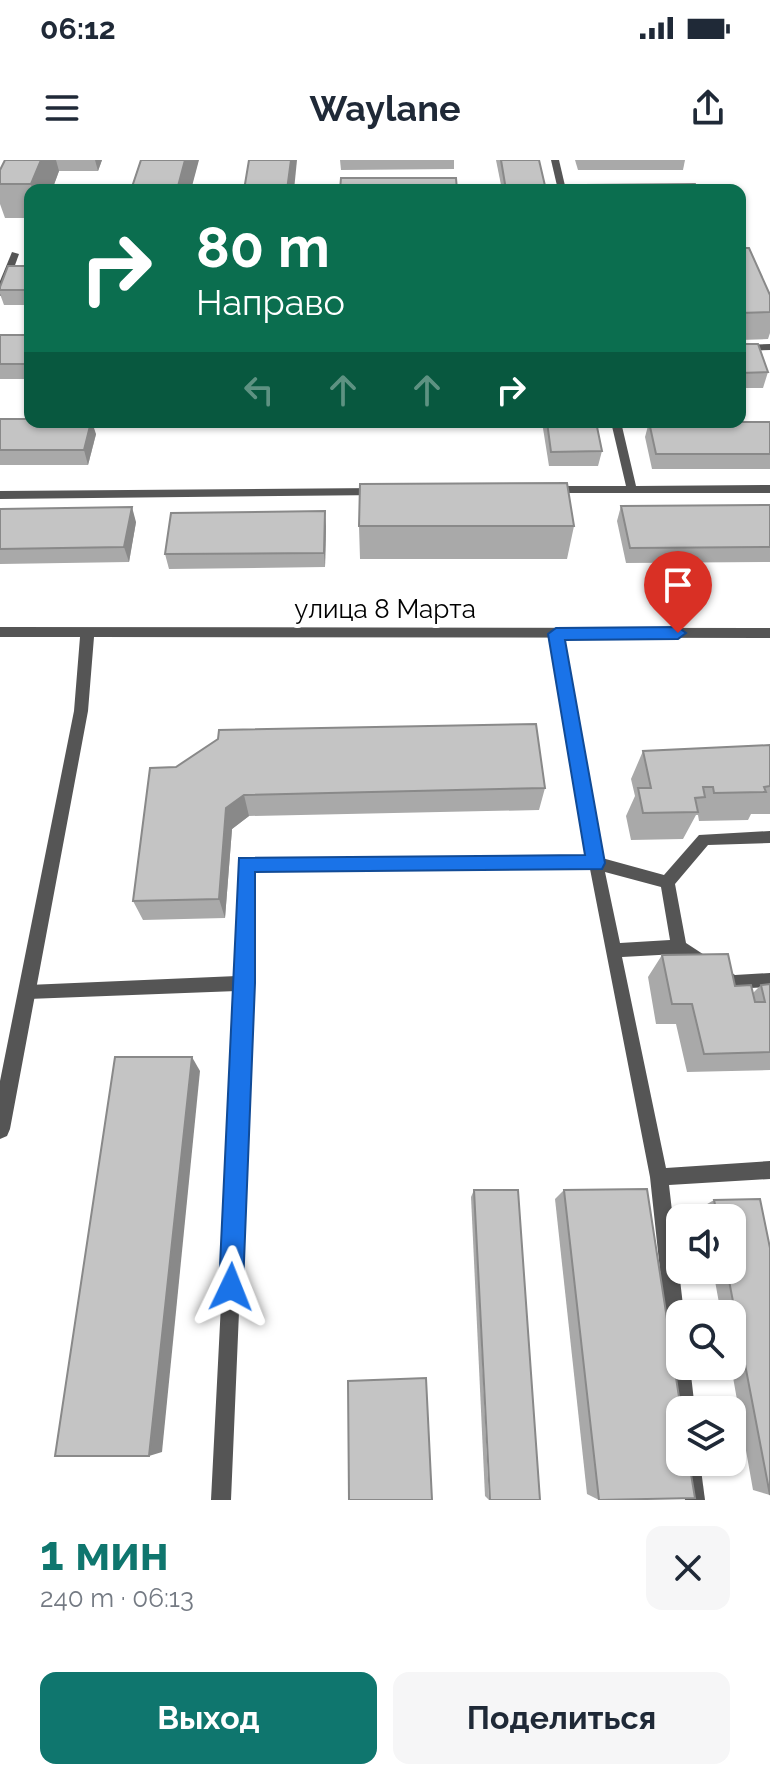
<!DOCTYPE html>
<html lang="ru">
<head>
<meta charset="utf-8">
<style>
	:root { --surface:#fff; --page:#f6f6f7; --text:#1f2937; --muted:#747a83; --accent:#0f766e }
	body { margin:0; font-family:Raleway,sans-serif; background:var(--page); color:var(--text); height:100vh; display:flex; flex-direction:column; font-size:30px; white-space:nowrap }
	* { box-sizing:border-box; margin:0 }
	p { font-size:26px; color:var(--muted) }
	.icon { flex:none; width:44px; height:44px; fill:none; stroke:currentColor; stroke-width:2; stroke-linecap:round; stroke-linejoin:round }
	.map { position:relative; height:1340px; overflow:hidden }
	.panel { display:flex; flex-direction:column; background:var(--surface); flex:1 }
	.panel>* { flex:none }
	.banner { position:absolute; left:24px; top:24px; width:722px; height:244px; border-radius:16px; box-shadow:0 2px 6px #0004; background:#0b6e4f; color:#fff; overflow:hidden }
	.fabs { position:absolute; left:666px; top:1044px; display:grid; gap:16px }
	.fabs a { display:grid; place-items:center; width:80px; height:80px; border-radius:16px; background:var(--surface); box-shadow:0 2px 6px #0004; font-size:40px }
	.pin { position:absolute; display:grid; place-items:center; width:68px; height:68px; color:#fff; margin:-82px -34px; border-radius:50% 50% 50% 0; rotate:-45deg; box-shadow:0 0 8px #0007 }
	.pin .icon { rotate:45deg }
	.me { position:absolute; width:88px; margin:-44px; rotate:2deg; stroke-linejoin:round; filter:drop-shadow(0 0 6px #0008) }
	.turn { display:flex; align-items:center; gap:28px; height:168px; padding:0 40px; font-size:36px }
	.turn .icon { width:104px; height:104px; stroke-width:2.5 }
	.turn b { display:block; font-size:56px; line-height:68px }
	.lanes { display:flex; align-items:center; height:76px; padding:0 40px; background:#0003; justify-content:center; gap:40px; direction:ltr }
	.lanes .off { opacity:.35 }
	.round { display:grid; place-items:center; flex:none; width:84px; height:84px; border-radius:16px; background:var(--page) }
	.summary { display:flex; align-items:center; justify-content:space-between; height:136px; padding:0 40px }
	h1 { font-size:48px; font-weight:700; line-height:60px; color:var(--accent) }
	.cta { display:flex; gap:16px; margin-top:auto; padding:16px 40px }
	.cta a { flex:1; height:92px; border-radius:16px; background:var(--accent); color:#fff; font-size:32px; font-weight:700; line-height:92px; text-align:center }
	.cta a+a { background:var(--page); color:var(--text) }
	.status { display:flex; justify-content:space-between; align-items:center; height:56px; padding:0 40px; background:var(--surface); direction:ltr }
	.status svg { height:22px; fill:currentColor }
	header { display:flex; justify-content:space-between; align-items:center; height:104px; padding:0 40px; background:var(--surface); font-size:36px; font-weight:700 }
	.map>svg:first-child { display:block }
</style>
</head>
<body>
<div class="status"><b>06:12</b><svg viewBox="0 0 49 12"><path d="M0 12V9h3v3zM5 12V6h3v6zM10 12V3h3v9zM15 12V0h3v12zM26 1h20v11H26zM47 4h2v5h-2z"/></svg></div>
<header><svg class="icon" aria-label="menu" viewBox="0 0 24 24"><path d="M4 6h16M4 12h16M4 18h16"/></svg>Waylane<svg class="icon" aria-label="share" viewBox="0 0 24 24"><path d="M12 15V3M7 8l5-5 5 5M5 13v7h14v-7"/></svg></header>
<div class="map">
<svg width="770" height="1340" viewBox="0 0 770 1340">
	<rect width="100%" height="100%" fill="#fff"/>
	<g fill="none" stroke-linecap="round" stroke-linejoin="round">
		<g fill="#555" fill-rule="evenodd">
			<path d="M551,0H559L566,30H558Z"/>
			<path d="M740,71L744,72V76L740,77Z"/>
			<path d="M12,92L19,94L5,133L0,136V121Z"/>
			<path d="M770,184V190L740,191V185Z"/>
			<path d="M611,262H621L636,326L770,325V333H546L545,330L550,326H626Z"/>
			<path d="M378,328L383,332L382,335L0,339V331Z"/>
			<path d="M556,469L562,474L602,698L664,715L699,675L770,671V683L708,685L675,724L686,783L735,815L770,813V827L733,829L677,794L622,797L666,1008L770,1001V1019L669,1025L684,1154H680V1206H690L695,1250H680V1258L675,1250L650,1017L590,709L253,710V823L231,1340H211L237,831L28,839L23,837L20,832L23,827L28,825L237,816L239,704L241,700L246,698L588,697L550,474ZM605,712L661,727L670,780L620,783Z"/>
			<path d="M680,1302H700L705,1340H685Z"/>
		</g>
		<path fill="#555" fill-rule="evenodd" d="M0,467L770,468V478L94,477L88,551L10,969L7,976L0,979V921L74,551L80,477H0Z"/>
	</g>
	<g fill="#a9a9a9">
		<path d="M5,0H102L98,11H59L52,30H30V58H5L0,44V10Z"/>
		<path d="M340,0H454V9L341,10Z"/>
		<path d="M496,0H539L546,30H502Z"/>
		<path d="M575,0H685L683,10H578Z"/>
		<path d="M740,88L770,135V173L768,179L740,180Z"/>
		<path d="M30,106V145H4L0,134V127Z"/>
		<rect x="0" y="175" width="30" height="44"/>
		<path d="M740,184L768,212L763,228H740Z"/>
		<path d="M0,259L96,274L88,305H0Z"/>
		<rect x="192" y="262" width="141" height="2"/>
		<path d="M542,262H596L602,291L598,306H549Z"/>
		<path d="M649,262H770V309H652L645,277Z"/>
		<path d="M770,345V402L626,403L617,361L621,346Z"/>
		<path d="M0,349L136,362L129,402L0,404Z"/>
		<path d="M326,366L325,407L169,409L165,394Z"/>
		<path d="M359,366H574L567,399H360Z"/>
		<path d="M770,585V654H751L748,660L699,661L698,655H696L683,679L631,680L626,656L635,636L631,619L643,591Z"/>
		<path d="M150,608L545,628L539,650L249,656L232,669L225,758L143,760L133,741Z"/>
		<path d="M662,795L753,833L761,825L770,824V910L687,912L676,864H656L648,817Z"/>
		<path d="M474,1030L489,1340L485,1336L471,1037Z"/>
		<path d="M564,1030L599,1340L587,1334L555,1039Z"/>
		<path d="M760,1039L770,1088V1335L753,1330L731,1206H732V1154H721L713,1110H732V1058H704L702,1047L714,1040Z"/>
	</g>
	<g fill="#898989">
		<path d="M41,0H56L59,11L52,30H32L31,24Z"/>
		<path d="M95,0H102L98,11Z"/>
		<path d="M185,0H199L191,30H177Z"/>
		<path d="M291,0H297L294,30H287Z"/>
		<path d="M91,262H92L96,274L88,305L84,290Z"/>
		<path d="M132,347L136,362L129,402L124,387Z"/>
		<path d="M325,351L326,366L325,407L324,393Z"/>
		<path d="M244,635L249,656L232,669L225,758L219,739L226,648Z"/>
		<path d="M192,897L200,911L162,1292L149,1296Z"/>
	</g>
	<g fill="#c4c4c4" stroke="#898989" stroke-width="2">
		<path d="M5,0H41L31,24H0V10Z"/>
		<path d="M141,0H185L177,30H131Z"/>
		<path d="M249,0H291L287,30H244Z"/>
		<path d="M501,0H539L546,30H506Z"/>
		<path d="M341,18H456L457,30H340Z"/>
		<path d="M695,24L698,30H587L585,25Z"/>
		<path d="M740,88H749L770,135V152L740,153Z"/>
		<path d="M8,106H30V130H0V127Z"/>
		<rect x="0" y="175" width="30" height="29"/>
		<path d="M740,184H758L768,212L740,213Z"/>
		<path d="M0,259H30V262H91L84,290H0Z"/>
		<path d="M547,262H596L602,291L551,292Z"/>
		<path d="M649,262H770V294H656Z"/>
		<path d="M567,323L574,366H359L360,324Z"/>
		<path d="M770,345V387L630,388L621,346Z"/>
		<path d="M132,347L124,387L0,389V349Z"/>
		<path d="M325,351L324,393L165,394L171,353Z"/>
		<path d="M536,564L545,628L244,635L226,648L219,739L133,741L150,608L176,607L218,579L219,570Z"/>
		<path d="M770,585V626L764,627L766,632L714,633L713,627H703L705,637L695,638L698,652L643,653L638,628H651L643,591Z"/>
		<path d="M728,794L735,826L751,825L755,842H765L761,825L770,824V892L704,894L692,844H672L662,795Z"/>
		<path d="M115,897H192L149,1296H55Z"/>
		<path d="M647,1029L681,1250H680V1302H689L695,1338L599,1340L564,1030Z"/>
		<path d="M474,1030H518L540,1340H490Z"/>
		<path d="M760,1039L770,1088V1335L727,1110H732V1058H718L714,1040Z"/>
		<path d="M426,1218L432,1340H349L348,1221Z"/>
	</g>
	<path fill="#1a73e8" stroke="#114b97" stroke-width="2" d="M678,467L686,473L678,479L565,480L605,703L602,709L255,712V823L243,1127L239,1136L231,1139L223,1136L219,1127L239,698L585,695L548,474L556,468Z"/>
	<g text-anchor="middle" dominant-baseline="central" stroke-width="8" stroke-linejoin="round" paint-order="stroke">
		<g font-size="26" fill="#000" stroke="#fff">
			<text x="385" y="449">улица 8 Марта</text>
		</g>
	</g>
</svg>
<div class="fabs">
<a><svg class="icon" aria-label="sound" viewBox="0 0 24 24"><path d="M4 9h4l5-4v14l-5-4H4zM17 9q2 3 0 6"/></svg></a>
<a><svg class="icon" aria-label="search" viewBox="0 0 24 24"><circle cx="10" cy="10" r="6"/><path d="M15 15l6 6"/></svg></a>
<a><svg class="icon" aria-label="layers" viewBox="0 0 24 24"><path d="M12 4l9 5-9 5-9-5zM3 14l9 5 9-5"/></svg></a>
</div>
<div class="pin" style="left:678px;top:473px;background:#d93025"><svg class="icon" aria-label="arrive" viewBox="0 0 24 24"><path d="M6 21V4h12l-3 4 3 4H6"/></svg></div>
<svg class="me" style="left:231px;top:1127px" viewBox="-20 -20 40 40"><path d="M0-17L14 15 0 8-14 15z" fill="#1a73e8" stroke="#fff" stroke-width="4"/></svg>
<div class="banner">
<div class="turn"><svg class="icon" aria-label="right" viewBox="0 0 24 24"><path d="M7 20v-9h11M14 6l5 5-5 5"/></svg><div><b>80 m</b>Направо</div></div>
<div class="lanes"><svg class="icon off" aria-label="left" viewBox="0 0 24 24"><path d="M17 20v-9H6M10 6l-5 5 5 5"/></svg><svg class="icon off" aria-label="ahead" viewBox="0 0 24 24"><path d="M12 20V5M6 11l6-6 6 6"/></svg><svg class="icon off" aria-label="ahead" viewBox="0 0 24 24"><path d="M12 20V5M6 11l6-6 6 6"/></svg><svg class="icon" aria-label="right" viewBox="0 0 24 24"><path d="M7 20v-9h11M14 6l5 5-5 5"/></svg></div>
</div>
</div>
<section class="panel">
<div class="summary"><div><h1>1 мин</h1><p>240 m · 06:13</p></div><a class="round"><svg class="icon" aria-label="close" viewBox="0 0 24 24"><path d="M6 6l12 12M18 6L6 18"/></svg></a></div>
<div class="cta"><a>Выход</a><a>Поделиться</a></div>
</section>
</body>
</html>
